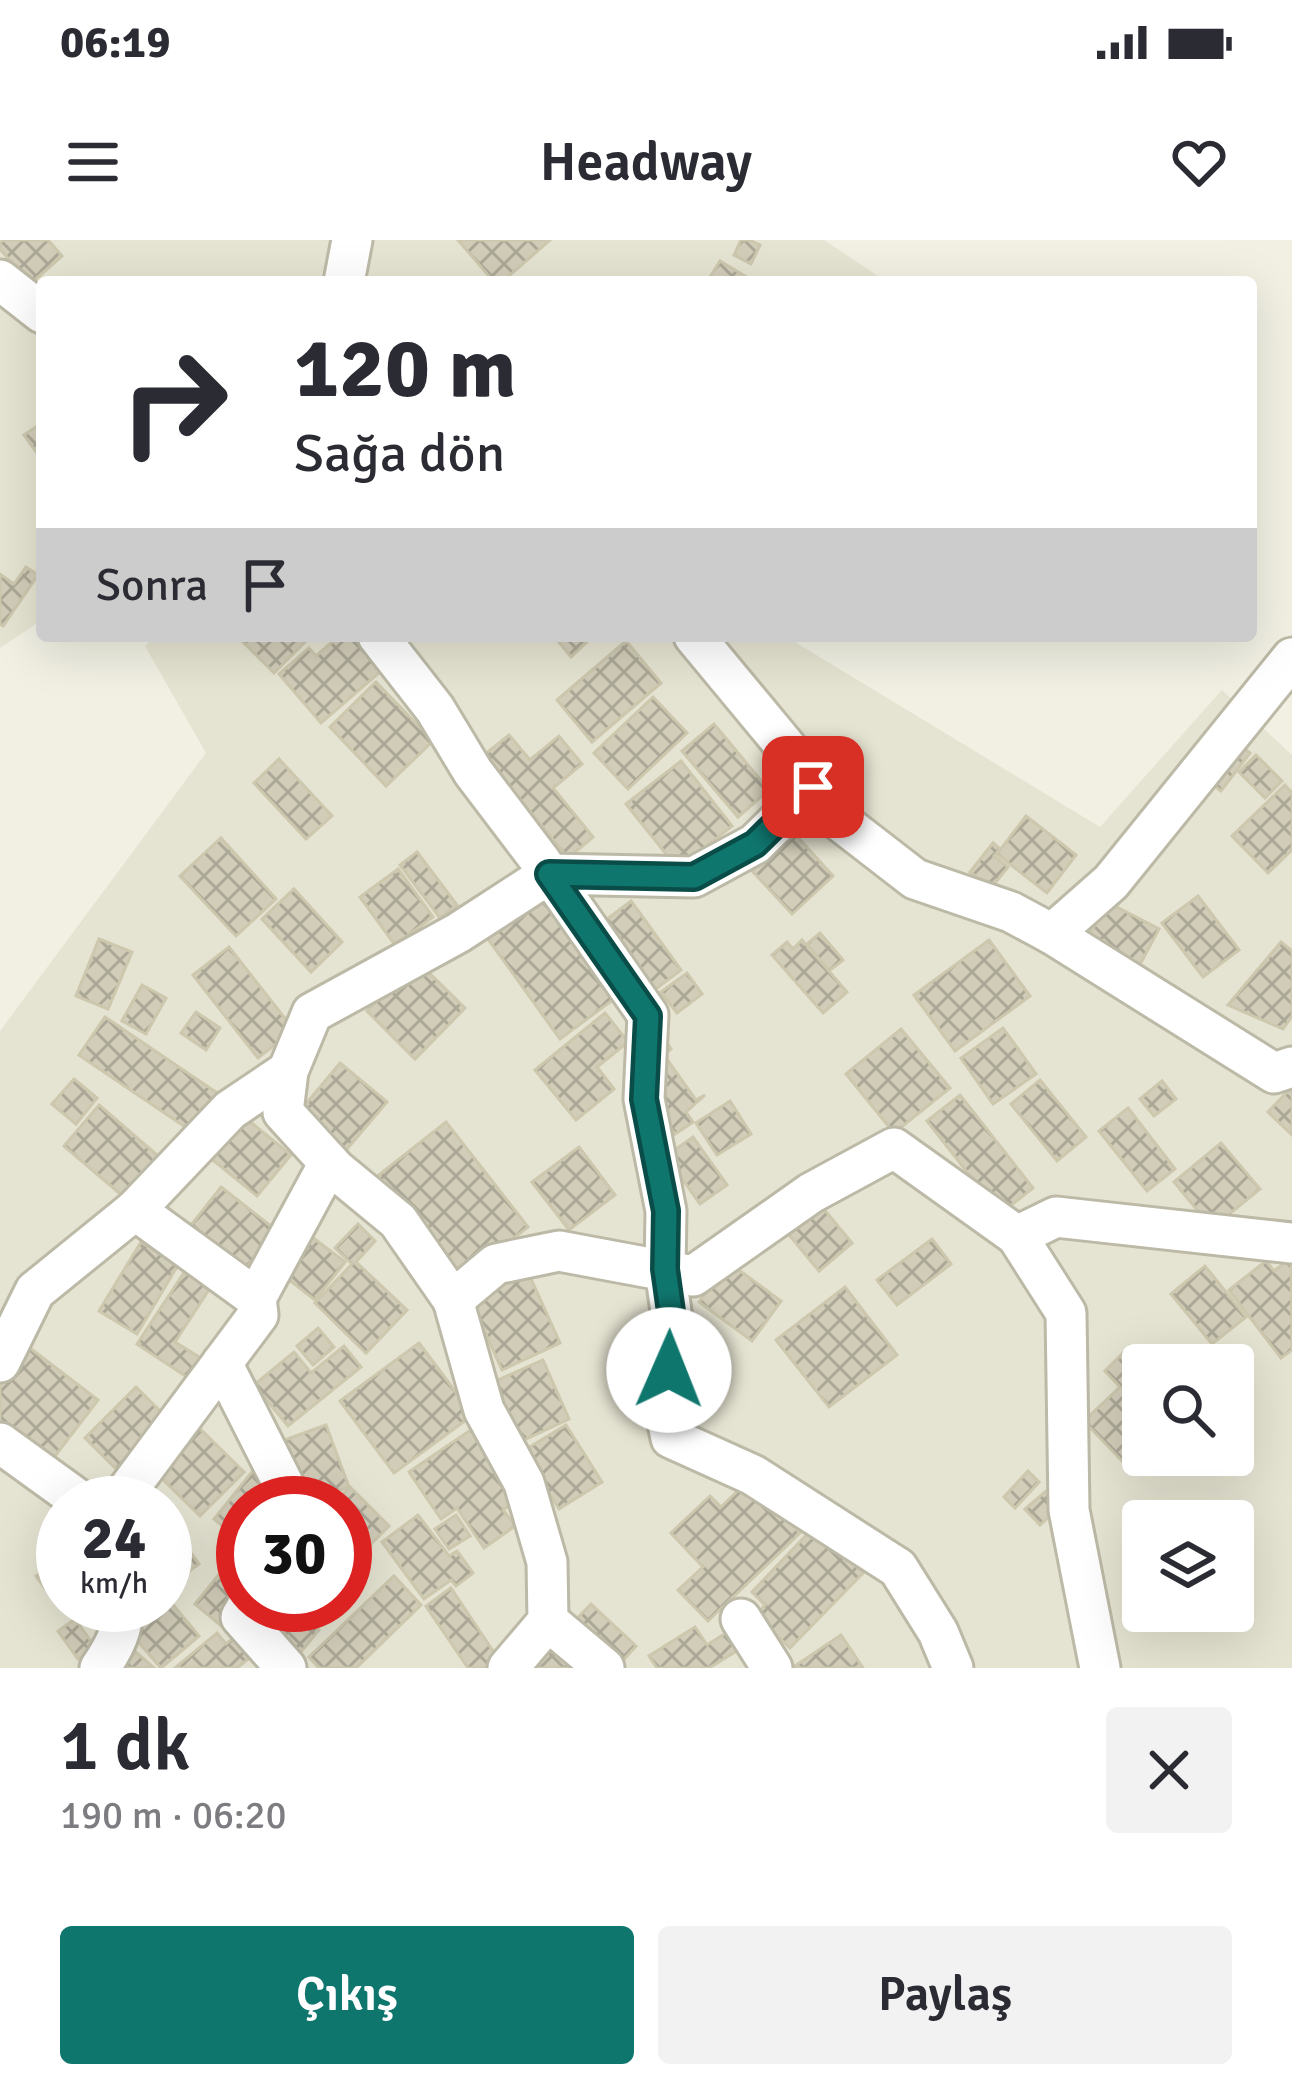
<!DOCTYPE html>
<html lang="tr">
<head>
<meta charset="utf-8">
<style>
	:root { --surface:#fff; --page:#f2f2f3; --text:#2b2b33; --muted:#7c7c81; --accent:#0f766e }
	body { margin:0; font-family:Signika,sans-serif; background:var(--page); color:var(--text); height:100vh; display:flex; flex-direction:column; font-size:45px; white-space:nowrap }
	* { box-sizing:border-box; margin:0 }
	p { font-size:39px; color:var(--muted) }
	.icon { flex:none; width:66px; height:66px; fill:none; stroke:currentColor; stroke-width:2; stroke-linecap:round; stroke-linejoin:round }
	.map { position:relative; height:1428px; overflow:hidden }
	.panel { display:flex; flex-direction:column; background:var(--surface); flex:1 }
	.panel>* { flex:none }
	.banner { position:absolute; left:36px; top:36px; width:1221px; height:366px; border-radius:12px; box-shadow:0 12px 48px #0002; background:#fff; color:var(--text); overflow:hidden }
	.tools { position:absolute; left:1122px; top:1104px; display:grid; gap:24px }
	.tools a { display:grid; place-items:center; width:132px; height:132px; border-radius:12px; background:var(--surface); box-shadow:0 12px 48px #0002; font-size:60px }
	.speed { position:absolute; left:36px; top:1236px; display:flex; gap:24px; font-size:60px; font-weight:700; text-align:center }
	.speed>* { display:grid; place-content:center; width:156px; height:156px; border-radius:50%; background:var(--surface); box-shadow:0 12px 48px #0002; line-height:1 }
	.speed small { font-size:30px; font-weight:400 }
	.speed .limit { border:18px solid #d22; background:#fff; color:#111 }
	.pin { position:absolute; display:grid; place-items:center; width:102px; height:102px; color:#fff; margin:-51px; border-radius:24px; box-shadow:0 6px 18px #0006 }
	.me { position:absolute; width:132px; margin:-66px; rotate:1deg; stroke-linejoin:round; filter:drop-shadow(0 0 9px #0008) }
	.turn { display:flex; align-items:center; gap:42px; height:252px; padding:0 60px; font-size:54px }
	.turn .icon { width:156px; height:156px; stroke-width:2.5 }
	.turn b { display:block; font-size:84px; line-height:102px }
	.then { display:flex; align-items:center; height:114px; padding:0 60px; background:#0003; gap:24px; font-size:45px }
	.round { display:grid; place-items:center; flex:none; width:126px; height:126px; border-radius:12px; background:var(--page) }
	.headline { display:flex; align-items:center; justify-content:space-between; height:204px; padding:0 60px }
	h1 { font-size:72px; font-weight:600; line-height:90px }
	.button { display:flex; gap:24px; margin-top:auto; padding:24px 60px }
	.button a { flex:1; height:138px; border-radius:12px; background:var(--accent); color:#fff; font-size:48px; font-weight:600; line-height:138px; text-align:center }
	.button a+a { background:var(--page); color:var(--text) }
	.status { display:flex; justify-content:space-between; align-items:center; height:84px; padding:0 60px; background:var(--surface); direction:ltr }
	.status svg { height:33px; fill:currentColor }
	header { display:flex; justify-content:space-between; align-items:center; height:156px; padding:0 60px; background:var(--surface); font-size:54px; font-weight:600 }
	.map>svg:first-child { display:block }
</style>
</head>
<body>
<div class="status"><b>06:19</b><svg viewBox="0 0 49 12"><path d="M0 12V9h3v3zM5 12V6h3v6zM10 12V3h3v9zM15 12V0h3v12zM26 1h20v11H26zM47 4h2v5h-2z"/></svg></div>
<header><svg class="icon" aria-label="menu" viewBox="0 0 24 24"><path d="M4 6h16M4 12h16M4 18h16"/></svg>Headway<svg class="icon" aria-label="heart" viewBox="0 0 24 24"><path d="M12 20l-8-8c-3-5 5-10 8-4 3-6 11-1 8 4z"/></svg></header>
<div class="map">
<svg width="1292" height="1428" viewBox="0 0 1292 1428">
	<defs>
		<pattern id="building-cross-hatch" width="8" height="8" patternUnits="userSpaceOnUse" patternTransform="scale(3)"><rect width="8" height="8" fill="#d2cdb9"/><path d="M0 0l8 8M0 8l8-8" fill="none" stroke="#aca897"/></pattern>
	</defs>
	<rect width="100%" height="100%" fill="#f1f0e3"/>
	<g fill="#e5e3d1" fill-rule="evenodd">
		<path d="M0,0H824L887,42H42V380L0,408Z"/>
		<path d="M155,396H785L1100,587L1222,450L1292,515V1428H0V791L206,513L145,406ZM1143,1125H1233V1215H1143ZM63,1263H165V1365H63ZM243,1263H345V1365H243ZM1143,1281H1233V1371H1143Z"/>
	</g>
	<g fill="url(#building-cross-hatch)" stroke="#ccc7ad" stroke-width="3">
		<path d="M3,0H48L62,16L30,44L0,9V3Z"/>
		<path d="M458,0H550L502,42H494Z"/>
		<path d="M741,0H749L760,5L751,24L734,15Z"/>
		<path d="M720,21L745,36L742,42H707Z"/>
		<path d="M42,183V220L24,195Z"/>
		<path d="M26,327L38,335L3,386L0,384V334L14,344Z"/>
		<path d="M245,396H311L274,433L241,400Z"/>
		<path d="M339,396H364L389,424L321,483L279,434L309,408L316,416Z"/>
		<path d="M554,396H593L571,417Z"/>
		<path d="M626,401L661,443L592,502L557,460Z"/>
		<path d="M376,442L433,501L386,546L330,487Z"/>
		<path d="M653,457L687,493L628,549L594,513Z"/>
		<path d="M714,484L769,550L738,577L682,511Z"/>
		<path d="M509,495L530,520L559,496L582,524L553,548L593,597L568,618L484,515Z"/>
		<path d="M1233,500L1250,513L1221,551L1204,538Z"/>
		<path d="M1256,515L1282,541L1265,558L1239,532Z"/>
		<path d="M279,519L332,576L306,599L254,543Z"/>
		<path d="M681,521L732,586L678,629L626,564Z"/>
		<path d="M1285,545L1292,553V610L1268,633L1232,596Z"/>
		<path d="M1026,576L1076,615L1047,653L997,614Z"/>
		<path d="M784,582L833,636L792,674L742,620Z"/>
		<path d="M221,598L276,659L236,696L180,636Z"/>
		<path d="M993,603L1000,609L994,616L1008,627L991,648L970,632Z"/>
		<path d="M417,612L457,665L440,678L400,625Z"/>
		<path d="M398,629L433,677L395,705L360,657Z"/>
		<path d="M294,649L342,702L311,732L262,679Z"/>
		<path d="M541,650L618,756L560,799L483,692Z"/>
		<path d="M1198,656L1239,710L1203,737L1162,683Z"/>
		<path d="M631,661L681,730L653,751L603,682Z"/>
		<path d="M1107,662L1159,689L1137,730L1085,703Z"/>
		<path d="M820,693L843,720L829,731L807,704Z"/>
		<path d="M99,699L132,712L108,769L76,756Z"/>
		<path d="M802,700L847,752L823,773L772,715L787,702L793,709Z"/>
		<path d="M989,700L1030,756L955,811L914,755Z"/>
		<path d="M1281,702L1292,711V776L1283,789L1228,765Z"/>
		<path d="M229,707L294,790L258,818L193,735Z"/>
		<path d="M416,720L465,768L415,819L367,771Z"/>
		<path d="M687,733L702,754L677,773L661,752Z"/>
		<path d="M142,745L166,758L146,794L122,781Z"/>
		<path d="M196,772L220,788L206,810L181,793Z"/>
		<path d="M605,773L628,802L597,827L614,849L576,880L535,830Z"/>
		<path d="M105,777L220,855L194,893L79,815Z"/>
		<path d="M1003,788L1036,834L993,864L961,818Z"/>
		<path d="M901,789L950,848L894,893L846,834Z"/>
		<path d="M665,800L671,809L664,815L696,860L705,855L686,872L693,882L675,894L647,853Z"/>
		<path d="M340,823L387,862L342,915L295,877Z"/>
		<path d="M74,839L97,858L76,884L52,864Z"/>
		<path d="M1040,840L1086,897L1057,921L1011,864Z"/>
		<path d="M1162,841L1176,859L1154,876L1140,859Z"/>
		<path d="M1292,847V895L1268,872Z"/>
		<path d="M960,855L1033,948L1000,974L927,881Z"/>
		<path d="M730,861L751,894L717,915L696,883Z"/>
		<path d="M99,865L158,916L124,957L64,906Z"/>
		<path d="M1128,868L1175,929L1147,951L1099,891Z"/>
		<path d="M237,871L291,915L257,956L203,912Z"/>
		<path d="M446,882L528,987L457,1042L375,938Z"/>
		<path d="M693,897L727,945L700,964L666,916Z"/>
		<path d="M1221,903L1260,949L1212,988L1174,942Z"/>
		<path d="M579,907L615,955L569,990L532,942Z"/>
		<path d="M221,947L276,990L243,1032L188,989Z"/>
		<path d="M818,962L852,1003L819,1031L785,990Z"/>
		<path d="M358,984L375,1001L356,1022L407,1070L366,1113L315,1063L352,1024L335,1008Z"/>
		<path d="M308,994L345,1022L315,1060L275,1029Z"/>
		<path d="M932,999L951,1024L897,1065L877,1040Z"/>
		<path d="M141,1002L178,1025L137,1094L99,1071Z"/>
		<path d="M1291,1018L1292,1110L1281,1118L1229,1050L1266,1021L1274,1031Z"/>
		<path d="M728,1022L781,1061L752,1101L699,1062Z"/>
		<path d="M189,1025L214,1042L175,1102L212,1125L199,1145L137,1104Z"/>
		<path d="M1205,1026L1246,1077L1212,1104L1171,1054Z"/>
		<path d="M527,1030L560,1103L502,1130L469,1056Z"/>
		<path d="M845,1047L897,1115L829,1167L776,1100Z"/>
		<path d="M318,1088L334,1107L313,1125L297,1106Z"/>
		<path d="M419,1103L473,1175L394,1233L340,1161Z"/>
		<path d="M26,1105L98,1160L52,1220L0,1181V1138Z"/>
		<path d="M344,1106L361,1127L288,1186L254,1145L294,1112L311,1133Z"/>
		<path d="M1130,1106L1148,1125H1143V1207L1125,1224L1084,1181L1120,1147L1105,1131Z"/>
		<path d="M543,1120L569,1179L513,1205L487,1145Z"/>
		<path d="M136,1147L167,1178L116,1229L85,1198Z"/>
		<path d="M191,1180L244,1232L200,1276L148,1225Z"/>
		<path d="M326,1185L349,1247L305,1262L282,1201Z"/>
		<path d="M566,1185L602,1242L559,1269L523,1211Z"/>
		<path d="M475,1187L522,1256L503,1270L515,1286L484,1308L457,1268L441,1279L409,1232Z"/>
		<path d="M256,1227L275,1242L257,1263H243V1303L214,1279Z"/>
		<path d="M1028,1231L1039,1242L1015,1268L1004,1257Z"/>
		<path d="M750,1239L800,1293L708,1381L678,1350L703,1327L671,1293L710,1256L721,1267Z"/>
		<path d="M350,1247L389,1286L345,1330V1263H334Z"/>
		<path d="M1046,1251L1060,1267L1040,1285L1025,1269Z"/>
		<path d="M418,1275L449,1316L457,1311L473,1333L456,1346L451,1340L424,1359L382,1302Z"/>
		<path d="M456,1275L470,1296L449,1309L435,1289Z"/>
		<path d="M165,1277L199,1324L165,1349Z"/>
		<path d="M815,1286L863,1333L790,1408L756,1375L765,1365L752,1352Z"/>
		<path d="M225,1327L243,1342V1364L224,1388L195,1364Z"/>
		<path d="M46,1329L63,1352L53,1359L36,1336Z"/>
		<path d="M394,1336L421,1365L356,1428H319L309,1417Z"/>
		<path d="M451,1348L499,1420L487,1428H468L426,1366Z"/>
		<path d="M165,1355L199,1396L161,1428L126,1388L154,1365H165Z"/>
		<path d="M591,1364L636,1406L617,1427L571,1385Z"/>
		<path d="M253,1365H290L319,1390L296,1418Z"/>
		<path d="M75,1379L95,1407L78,1419L58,1391Z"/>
		<path d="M695,1387L707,1405L726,1393L738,1410L709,1428H657L649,1416Z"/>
		<path d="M242,1391L258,1411L237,1428H175L217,1393L226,1404Z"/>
		<path d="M841,1395L863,1428H792Z"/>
		<path d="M555,1402L582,1428H530Z"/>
		<path d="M136,1412L154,1428H121Z"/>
	</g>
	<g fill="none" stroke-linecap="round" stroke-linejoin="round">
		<defs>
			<g id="minor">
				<path d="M0,40L42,73"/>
				<path d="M344,42L352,0"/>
				<path d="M378,396L435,469L473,532L539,619L648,775L644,859L666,971L665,1029L675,1100L663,1159L671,1198L753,1235L898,1328L938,1392L953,1428"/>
				<path d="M694,396L786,507L831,574L915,639L1011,672L1052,694L1274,833L1292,827"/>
				<path d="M1052,694L1111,642L1292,418"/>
				<path d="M135,970L256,1058"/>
				<path d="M1017,996L1066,1073L1069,1270L1100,1428"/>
				<path d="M453,1060L398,981L335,929L283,872L288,831L312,773L458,693L549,634L694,637L755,604L813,547"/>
				<path d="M0,1122L35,1051L135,970L230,870L288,831"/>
				<path d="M222,1123L293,1263"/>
				<path d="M0,1203L83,1263"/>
				<path d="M118,1263L258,1075L256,1058L329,923"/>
				<path d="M248,1365L241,1377L286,1428"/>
				<path d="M741,1379L772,1428"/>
				<path d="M548,1381L604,1428"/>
				<path d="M100,1428C113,1409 125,1388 122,1365"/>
				<path d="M508,1428L548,1381L547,1322L524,1243L484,1170L453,1060L496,1024L559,1011L693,1036L811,953L894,908L1017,996L1056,977L1292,1003"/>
			</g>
		</defs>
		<use href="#minor" stroke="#bcb9a6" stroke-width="45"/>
		<use href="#minor" stroke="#fff" stroke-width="39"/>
	</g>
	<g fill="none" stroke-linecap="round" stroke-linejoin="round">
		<defs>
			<path id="route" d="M669,1130L675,1100L665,1029L666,971L644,859L648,776L549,634L694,637L755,604L813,547"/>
		</defs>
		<use href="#route" stroke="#0a4d48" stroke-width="30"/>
		<use href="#route" stroke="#0f766e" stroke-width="21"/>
	</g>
</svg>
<div class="tools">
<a><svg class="icon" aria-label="search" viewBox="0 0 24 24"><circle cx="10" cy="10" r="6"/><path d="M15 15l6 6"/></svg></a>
<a><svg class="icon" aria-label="layers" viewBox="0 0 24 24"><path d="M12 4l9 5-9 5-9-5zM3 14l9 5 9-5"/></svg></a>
</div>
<div class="speed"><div>24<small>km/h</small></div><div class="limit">30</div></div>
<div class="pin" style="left:813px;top:547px;background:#d93025"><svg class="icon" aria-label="arrive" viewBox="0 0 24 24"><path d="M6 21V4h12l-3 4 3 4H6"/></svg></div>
<svg class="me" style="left:669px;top:1130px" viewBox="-20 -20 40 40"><circle r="19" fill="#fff"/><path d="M0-13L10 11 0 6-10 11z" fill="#0f766e"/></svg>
<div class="banner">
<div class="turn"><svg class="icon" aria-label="right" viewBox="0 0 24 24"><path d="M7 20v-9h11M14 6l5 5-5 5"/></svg><div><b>120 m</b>Sağa dön</div></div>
<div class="then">Sonra<svg class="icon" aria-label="arrive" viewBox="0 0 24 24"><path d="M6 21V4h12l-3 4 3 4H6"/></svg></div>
</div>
</div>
<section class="panel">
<div class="headline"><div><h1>1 dk</h1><p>190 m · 06:20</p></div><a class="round"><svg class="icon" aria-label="close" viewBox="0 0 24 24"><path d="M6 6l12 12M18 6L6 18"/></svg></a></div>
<div class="button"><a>Çıkış</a><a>Paylaş</a></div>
</section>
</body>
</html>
